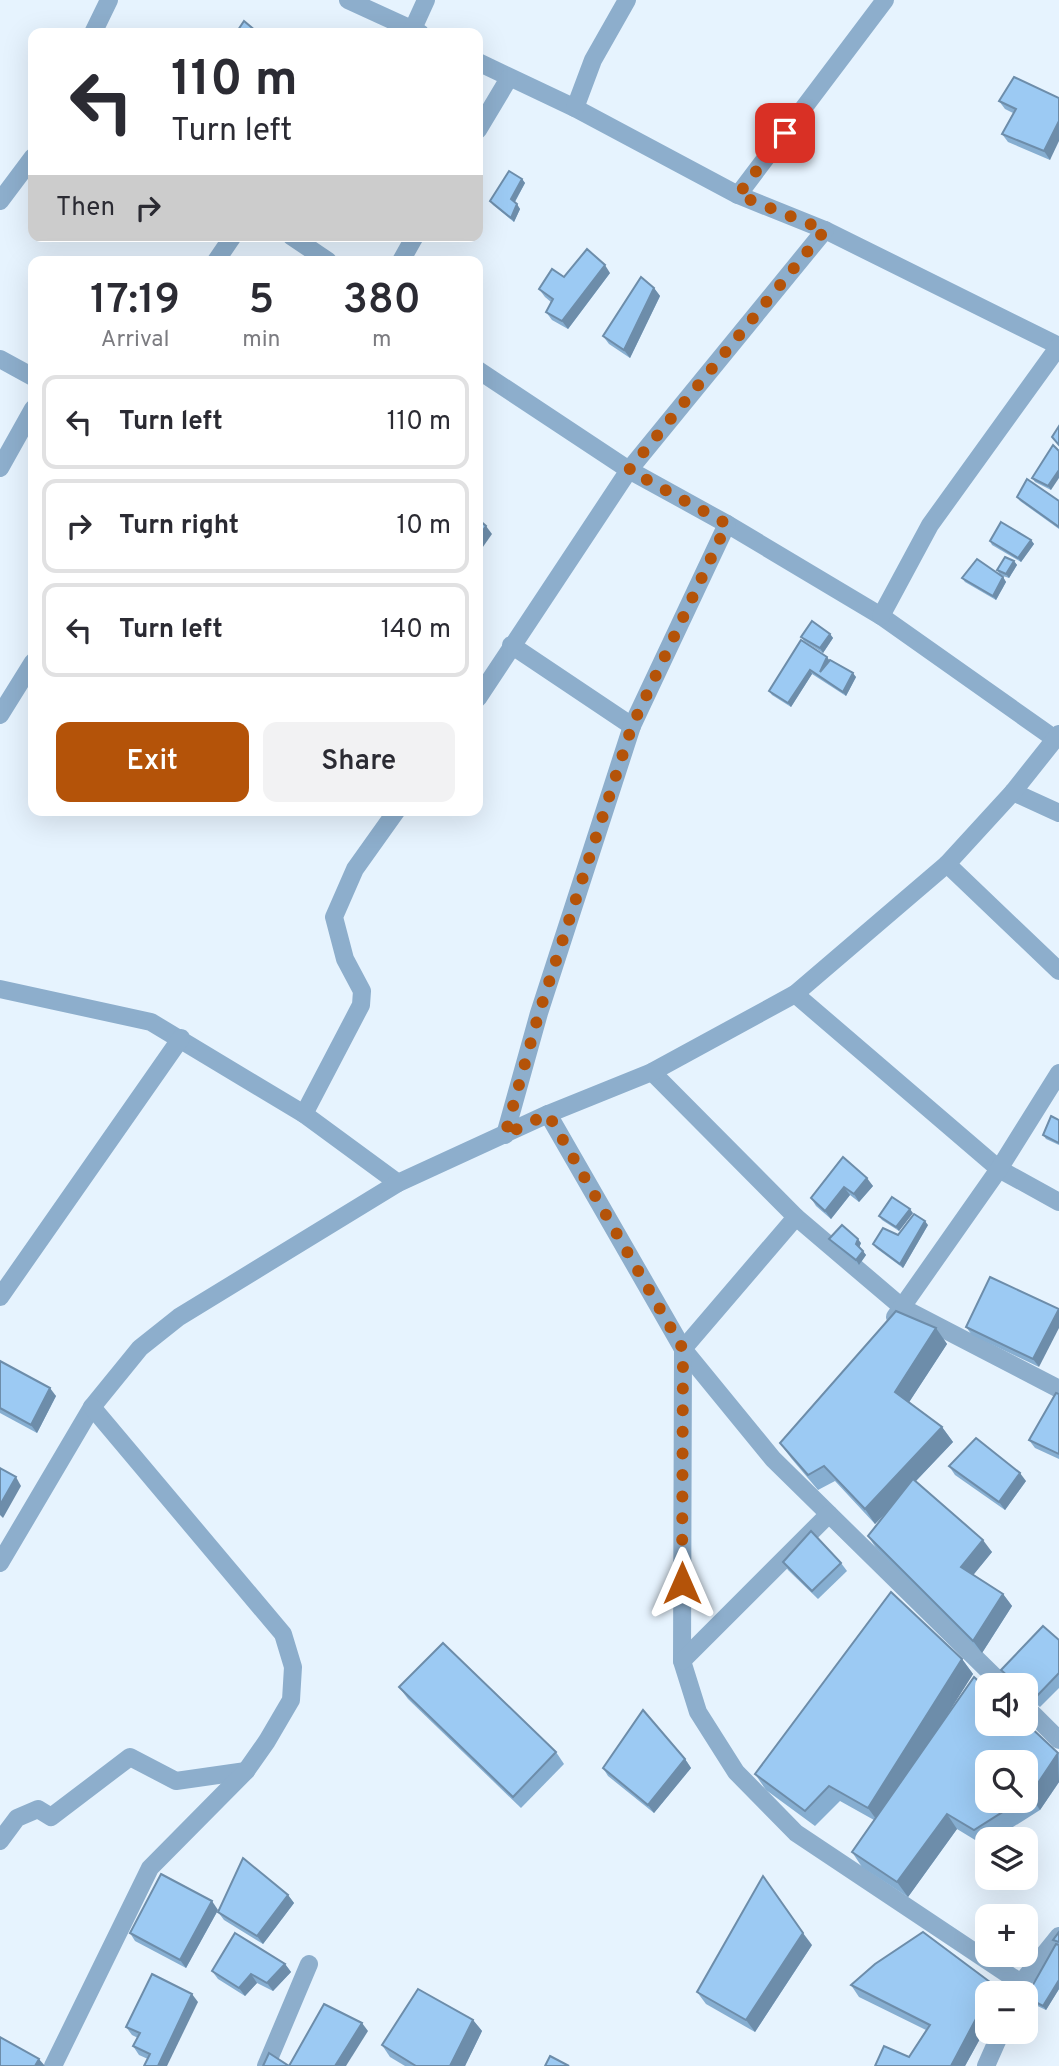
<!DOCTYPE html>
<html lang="en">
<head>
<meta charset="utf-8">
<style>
	:root { --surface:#fff; --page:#f2f2f3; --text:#2b2b33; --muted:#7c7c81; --line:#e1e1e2; --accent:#b45309 }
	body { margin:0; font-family:Overpass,sans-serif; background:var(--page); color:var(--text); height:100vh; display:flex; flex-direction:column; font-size:26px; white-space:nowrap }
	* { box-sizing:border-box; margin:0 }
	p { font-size:23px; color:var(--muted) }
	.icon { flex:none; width:38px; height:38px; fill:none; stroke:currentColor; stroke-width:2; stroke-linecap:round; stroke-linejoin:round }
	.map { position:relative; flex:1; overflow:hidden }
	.drawer { position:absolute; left:28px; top:256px; width:455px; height:560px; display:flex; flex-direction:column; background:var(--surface); border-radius:14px; box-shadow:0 7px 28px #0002 }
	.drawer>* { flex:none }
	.hud { position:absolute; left:28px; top:28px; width:455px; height:214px; border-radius:14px; box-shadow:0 7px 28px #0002; background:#fff; color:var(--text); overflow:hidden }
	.controls { position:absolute; left:975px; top:1673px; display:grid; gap:14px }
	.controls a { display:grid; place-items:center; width:63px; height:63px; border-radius:14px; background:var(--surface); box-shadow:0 7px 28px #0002; font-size:35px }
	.pin { position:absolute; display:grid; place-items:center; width:60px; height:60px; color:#fff; margin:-30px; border-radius:14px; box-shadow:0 4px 10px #0006 }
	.me { position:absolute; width:77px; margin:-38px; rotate:0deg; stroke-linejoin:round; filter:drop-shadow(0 0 5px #0008) }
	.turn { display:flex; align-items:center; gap:24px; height:147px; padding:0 28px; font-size:32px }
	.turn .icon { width:91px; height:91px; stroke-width:2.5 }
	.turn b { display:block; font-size:49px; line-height:60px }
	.then { display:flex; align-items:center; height:66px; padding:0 28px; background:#0003; gap:14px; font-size:26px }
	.eta { display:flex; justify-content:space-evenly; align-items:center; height:119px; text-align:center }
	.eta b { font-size:42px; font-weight:600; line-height:49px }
	.primary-button { display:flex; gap:14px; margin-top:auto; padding:14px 28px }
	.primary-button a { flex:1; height:80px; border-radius:14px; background:var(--accent); color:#fff; font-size:28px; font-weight:600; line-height:80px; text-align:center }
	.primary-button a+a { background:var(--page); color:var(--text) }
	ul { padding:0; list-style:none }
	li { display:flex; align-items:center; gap:21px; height:94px; margin:0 14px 10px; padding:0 14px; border:4px solid var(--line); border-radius:14px }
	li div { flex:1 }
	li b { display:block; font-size:26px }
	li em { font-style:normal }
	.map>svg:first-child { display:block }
</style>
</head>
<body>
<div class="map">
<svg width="1059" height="2066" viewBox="0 0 1059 2066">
	<rect width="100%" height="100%" fill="#e6f3fe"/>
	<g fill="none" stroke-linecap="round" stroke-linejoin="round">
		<g stroke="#8daecc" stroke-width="18">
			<path d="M348,0L420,33"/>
			<path d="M93,33L109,0"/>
			<path d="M411,33L426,0"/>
			<path d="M478,62L575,108L738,195L825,230L1059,346"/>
			<path d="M575,108L593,60L627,0"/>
			<path d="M478,130L509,78"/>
			<path d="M738,195L885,0"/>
			<path d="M0,201L33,157"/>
			<path d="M291,236L328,261"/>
			<path d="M216,261L233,236"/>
			<path d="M401,261L415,236"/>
			<path d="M0,359L33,377"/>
			<path d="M478,370L629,470L727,524L881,616L1055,739"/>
			<path d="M0,468L33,409"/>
			<path d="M881,616L930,525L1059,346"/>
			<path d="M511,645L632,726"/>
			<path d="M478,698L629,470L825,230"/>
			<path d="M0,715L33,662"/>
			<path d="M1013,792L1059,813"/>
			<path d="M947,864L1059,971"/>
			<path d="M0,989L151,1022L304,1114L398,1183"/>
			<path d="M795,994L999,1169L1059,1202"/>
			<path d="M652,1072L796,1217L903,1308L1059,1389"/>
			<path d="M304,1114L361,1005L362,991L345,959L334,917L355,869L397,810"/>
			<path d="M548,1114L683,1349L773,1459L1003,1685"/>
			<path d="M505,1135L539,1013L632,726L727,524"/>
			<path d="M796,1217L683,1349L682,1661L698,1712L736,1772L796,1833L1021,1983"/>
			<path d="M0,1297L181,1038"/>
			<path d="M895,1317L999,1169L1059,1073"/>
			<path d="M0,1563L92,1407L140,1348L179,1317L398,1183L548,1114L652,1072L795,994L947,864L1013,792L1059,734"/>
			<path d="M682,1661L829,1514"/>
			<path d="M1026,1707L1059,1740"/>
			<path d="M0,1841L17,1818L38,1809L51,1817L130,1757L176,1781L246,1771"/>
			<path d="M1017,1993L1021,1983L1059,1936"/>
			<path d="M53,2066L150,1868L246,1771L267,1741L291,1700L293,1667L283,1634L92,1407"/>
			<path d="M266,2066L309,1964"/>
			<path d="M986,2066L1001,2032"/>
		</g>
	</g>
	<g fill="#86aed1" fill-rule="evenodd">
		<path d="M1059,98L1050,160L1008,142L1002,134L1013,113L1005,109L999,101Z"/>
		<path d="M522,179L525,183L515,202L520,209L514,222L493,205L490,201Z"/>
		<path d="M610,273L568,329L552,320L546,312L551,302L545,297L539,289L564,277Z"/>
		<path d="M654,288L660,296L630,358L609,344L603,336Z"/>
		<path d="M1053,445L1051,490L1035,482L1032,478Z"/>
		<path d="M1017,497L1059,501V529L1020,501Z"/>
		<path d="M1031,540L1034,544L1021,562L992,545L990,541Z"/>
		<path d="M1014,561L1017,565L1009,578L1000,575L997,570Z"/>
		<path d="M1003,577L1006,582L996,600L965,582L962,578Z"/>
		<path d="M830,634L833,638L823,653L804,641L801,637Z"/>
		<path d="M830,660L856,677L846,696L812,674L791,707L772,695L769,691Z"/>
		<path d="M1059,1120V1145L1046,1139L1043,1135Z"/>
		<path d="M843,1157L873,1186L859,1202L850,1195L831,1219L816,1206L811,1198Z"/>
		<path d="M913,1213L899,1231L882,1220L879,1216Z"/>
		<path d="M928,1225L903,1268L876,1248L873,1244Z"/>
		<path d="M829,1239L861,1243L859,1247L866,1255L859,1265L831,1243Z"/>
		<path d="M990,1277L1039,1367L972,1335L966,1327Z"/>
		<path d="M936,1328L947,1344L909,1402L942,1427L953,1442L915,1482L992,1552L973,1575L1003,1594L1012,1606L982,1653L876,1548L868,1536L885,1514L875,1524L835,1481L818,1490L791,1458L780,1443Z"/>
		<path d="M0,1361L56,1396L37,1433L0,1413Z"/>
		<path d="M1059,1394V1459L1035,1448L1029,1440Z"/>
		<path d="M949,1466L1026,1481L1005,1510L955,1475Z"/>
		<path d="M783,1562L841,1563L847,1571L818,1599L788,1570Z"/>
		<path d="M891,1592L962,1659L973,1674L937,1730L974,1677L987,1689V1724L1026,1723L1059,1754V1782L1040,1810L994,1839H987V1844L985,1846L957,1829L908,1897L862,1867L852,1852L874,1820L840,1801L815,1826L766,1790L755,1774ZM987,1762H1026V1801H987Z"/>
		<path d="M1059,1640V1688L1040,1707L1026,1695V1685H1015L1007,1678L1001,1670Z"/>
		<path d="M399,1687L556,1752L564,1764L521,1808L408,1699Z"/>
		<path d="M685,1759L691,1768L654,1813L608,1776L603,1768Z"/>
		<path d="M288,1895L294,1903L263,1944L224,1920L218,1912Z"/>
		<path d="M218,1910L186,1968L135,1941L130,1933Z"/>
		<path d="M1059,1932V1989L1046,2010L1029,2002L1026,1997L1056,1944L1053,1940Z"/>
		<path d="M812,1945L755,2032L706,2004L697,1992Z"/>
		<path d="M285,1964L291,1972L273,1991L257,1983L245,1996L218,1979L212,1971Z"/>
		<path d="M851,1985H994L1000,1993H987V2026L965,2066L909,2057L926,2030L859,1997Z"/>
		<path d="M198,2002L148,2059L139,2055L133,2046L138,2038L132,2035L126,2027Z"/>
		<path d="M473,2020L482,2031L465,2066H405L390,2057L382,2045Z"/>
	</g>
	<g fill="#6d8daa">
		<path d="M1059,121V141L1050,160L1044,151Z"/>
		<path d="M522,179L525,183L514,203L511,199Z"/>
		<path d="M517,204L520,209L514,222L511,218Z"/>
		<path d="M605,265L610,273L568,329L562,321Z"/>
		<path d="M654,288L660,296L630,358L624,350Z"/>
		<path d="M1059,470V478L1051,490L1048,486Z"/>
		<path d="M486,526L492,534L478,554V538Z"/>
		<path d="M1031,540L1034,544L1021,562L1018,558Z"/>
		<path d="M1014,561L1017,565L1009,578L1006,574Z"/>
		<path d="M1003,577L1006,582L996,600L993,596Z"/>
		<path d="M830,634L833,638L823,653L820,648Z"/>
		<path d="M827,657L830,661L820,672Z"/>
		<path d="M810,670L812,674L791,707L788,703Z"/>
		<path d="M853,673L856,677L846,696L843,692Z"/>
		<path d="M867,1178L873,1186L859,1202L854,1194Z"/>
		<path d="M844,1187L850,1195L831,1219L825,1211Z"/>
		<path d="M910,1209L913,1213L899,1231L896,1227Z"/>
		<path d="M925,1221L928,1225L903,1268L900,1264Z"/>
		<path d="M858,1239L861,1243L859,1248L856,1244Z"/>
		<path d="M863,1251L866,1255L859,1265L856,1260Z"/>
		<path d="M1059,1309V1328L1039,1367L1033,1359Z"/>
		<path d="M936,1328L947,1344L906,1407L895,1392Z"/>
		<path d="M50,1388L56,1396L37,1433L31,1425Z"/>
		<path d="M942,1427L953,1442L875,1524L865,1509Z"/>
		<path d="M1020,1473L1026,1481L1005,1510L999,1502Z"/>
		<path d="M16,1477L21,1486L3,1518L0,1515V1505Z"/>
		<path d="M983,1540L992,1552L970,1579L961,1567Z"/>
		<path d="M1003,1594L1012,1606L982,1653L973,1641Z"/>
		<path d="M962,1659L973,1674L879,1823L868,1808Z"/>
		<path d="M1058,1753L1059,1782L1040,1810L1030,1795Z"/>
		<path d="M685,1759L691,1768L654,1813L648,1805Z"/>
		<path d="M947,1814L957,1829L908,1897L897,1882Z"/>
		<path d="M288,1895L294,1903L263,1944L257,1936Z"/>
		<path d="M212,1901L218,1910L186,1968L180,1960Z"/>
		<path d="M803,1933L812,1945L755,2032L746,2020Z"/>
		<path d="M285,1964L291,1972L273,1991L267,1983Z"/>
		<path d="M251,1974L257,1983L245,1996L239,1988Z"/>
		<path d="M1059,1980V1989L1046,2010L1043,2006Z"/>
		<path d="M994,1985L1000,1993H990Z"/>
		<path d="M192,1994L198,2002L167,2066H158Z"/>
		<path d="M987,1998V2026L965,2066H951Z"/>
		<path d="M473,2020L482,2031L465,2066H450Z"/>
		<path d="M362,2023L368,2031L346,2066H335Z"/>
		<path d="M39,2059L45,2066H35Z"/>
	</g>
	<g fill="#9ccaf3" stroke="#6d8daa" stroke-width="2">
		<path d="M244,21L257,32L256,33H236Z"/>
		<path d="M1014,77L1059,98V121L1044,151L1002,134L1016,109L999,101Z"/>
		<path d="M509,171L522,179L511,199L517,204L511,218L490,201Z"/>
		<path d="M587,249L605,265L562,321L546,312L553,299L539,289L552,269L564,277Z"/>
		<path d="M641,277L654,288L624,350L603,336Z"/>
		<path d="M1059,426V445L1052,437Z"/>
		<path d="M1053,445L1059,451V470L1048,486L1032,478Z"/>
		<path d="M1027,479L1059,501V527L1017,497Z"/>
		<path d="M478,519L486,526L478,538Z"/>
		<path d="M1001,522L1031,540L1018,558L990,541Z"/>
		<path d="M1005,557L1014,561L1006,574L997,570Z"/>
		<path d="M977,559L1003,577L993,596L962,578Z"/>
		<path d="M812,621L830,634L820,648L801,637Z"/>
		<path d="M801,640L827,657L820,672L830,660L853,673L843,692L810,670L788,703L769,691Z"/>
		<path d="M1051,1116L1059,1120V1143L1043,1135Z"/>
		<path d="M843,1157L867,1178L854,1194L844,1187L825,1211L811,1198Z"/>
		<path d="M892,1197L910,1209L896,1227L879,1216Z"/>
		<path d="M914,1214L925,1221L900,1264L873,1244L883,1228L898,1235Z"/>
		<path d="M842,1225L858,1239L856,1244L863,1251L856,1260L829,1239Z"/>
		<path d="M990,1277L1059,1309L1033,1359L966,1327Z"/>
		<path d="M896,1311L936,1328L895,1392L942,1427L865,1509L824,1466L808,1475L780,1443Z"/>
		<path d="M0,1361L50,1388L31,1425L0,1408Z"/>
		<path d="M1056,1393L1059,1394V1454L1029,1440Z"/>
		<path d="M976,1438L1020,1473L999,1502L949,1466Z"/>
		<path d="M0,1468L16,1477L0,1505Z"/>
		<path d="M913,1479L983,1540L961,1567L1003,1594L973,1641L868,1536Z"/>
		<path d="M811,1531L841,1563L812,1591L783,1562Z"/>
		<path d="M891,1592L962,1659L868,1808L829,1786L805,1811L755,1774Z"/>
		<path d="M1043,1626L1059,1640V1673L1034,1699L1026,1691V1685H1018L1001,1670Z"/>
		<path d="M443,1643L556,1752L513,1797L399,1687Z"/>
		<path d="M974,1677L987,1689V1724L1026,1723L1058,1753L1030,1795L1026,1797V1762H987V1801H1020L974,1830L947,1814L897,1882L852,1852Z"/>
		<path d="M643,1710L685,1759L648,1805L603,1768Z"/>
		<path d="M243,1858L288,1895L257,1936L218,1912Z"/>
		<path d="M161,1874L212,1901L180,1960L130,1933Z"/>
		<path d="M763,1876L803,1933L746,2020L697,1992Z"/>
		<path d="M923,1932L994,1985L990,1993H987V1998L951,2066H875L884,2046L909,2057L930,2025L851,1985L875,1964Z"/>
		<path d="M1059,1932V1942L1053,1940Z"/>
		<path d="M235,1933L285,1964L267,1983L251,1974L239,1988L212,1971Z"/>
		<path d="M1056,1944L1059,1945V1980L1043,2006L1026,1997Z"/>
		<path d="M152,1974L192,1994L158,2066H144L150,2054L133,2046L140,2033L126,2027Z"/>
		<path d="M418,1989L473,2020L450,2066H416L382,2045Z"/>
		<path d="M324,2004L362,2023L335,2066H289Z"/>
		<path d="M0,2037L39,2059L35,2066H0Z"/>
		<path d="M269,2053L289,2066H263Z"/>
		<path d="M550,2056L569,2066H545Z"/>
	</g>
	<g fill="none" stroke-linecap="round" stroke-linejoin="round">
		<path stroke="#b45309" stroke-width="12" stroke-dasharray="0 21.6" d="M682,1583L683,1349L548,1114L505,1135L539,1013L632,726L727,524L629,470L825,230L738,195L785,133"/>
	</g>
</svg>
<div class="controls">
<a><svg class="icon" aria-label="sound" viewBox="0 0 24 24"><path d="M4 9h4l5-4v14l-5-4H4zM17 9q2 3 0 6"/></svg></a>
<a><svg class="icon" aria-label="search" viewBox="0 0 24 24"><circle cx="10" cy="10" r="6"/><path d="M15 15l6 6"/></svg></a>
<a><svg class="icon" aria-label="layers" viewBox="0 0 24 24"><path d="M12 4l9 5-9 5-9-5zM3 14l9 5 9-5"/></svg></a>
<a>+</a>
<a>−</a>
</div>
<div class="pin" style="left:785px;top:133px;background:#d93025"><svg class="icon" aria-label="arrive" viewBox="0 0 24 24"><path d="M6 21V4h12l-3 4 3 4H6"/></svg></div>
<svg class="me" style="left:682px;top:1583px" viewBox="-20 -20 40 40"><path d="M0-17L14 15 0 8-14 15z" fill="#b45309" stroke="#fff" stroke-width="4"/></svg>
<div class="hud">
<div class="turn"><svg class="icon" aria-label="left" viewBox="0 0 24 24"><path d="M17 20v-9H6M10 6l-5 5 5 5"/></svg><div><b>110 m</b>Turn left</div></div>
<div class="then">Then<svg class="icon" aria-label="right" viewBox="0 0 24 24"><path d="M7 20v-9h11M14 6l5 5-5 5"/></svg></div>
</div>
<section class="drawer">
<div class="eta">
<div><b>17:19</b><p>Arrival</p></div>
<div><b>5</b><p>min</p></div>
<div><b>380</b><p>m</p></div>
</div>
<ul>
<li><svg class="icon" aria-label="left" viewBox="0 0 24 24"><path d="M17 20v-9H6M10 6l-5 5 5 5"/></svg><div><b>Turn left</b></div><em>110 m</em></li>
<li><svg class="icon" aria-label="right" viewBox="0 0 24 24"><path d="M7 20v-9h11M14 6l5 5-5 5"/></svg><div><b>Turn right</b></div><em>10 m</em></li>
<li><svg class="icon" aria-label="left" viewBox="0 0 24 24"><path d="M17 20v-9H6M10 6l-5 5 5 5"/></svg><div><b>Turn left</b></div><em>140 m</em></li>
</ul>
<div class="primary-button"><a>Exit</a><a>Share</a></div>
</section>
</div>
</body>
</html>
